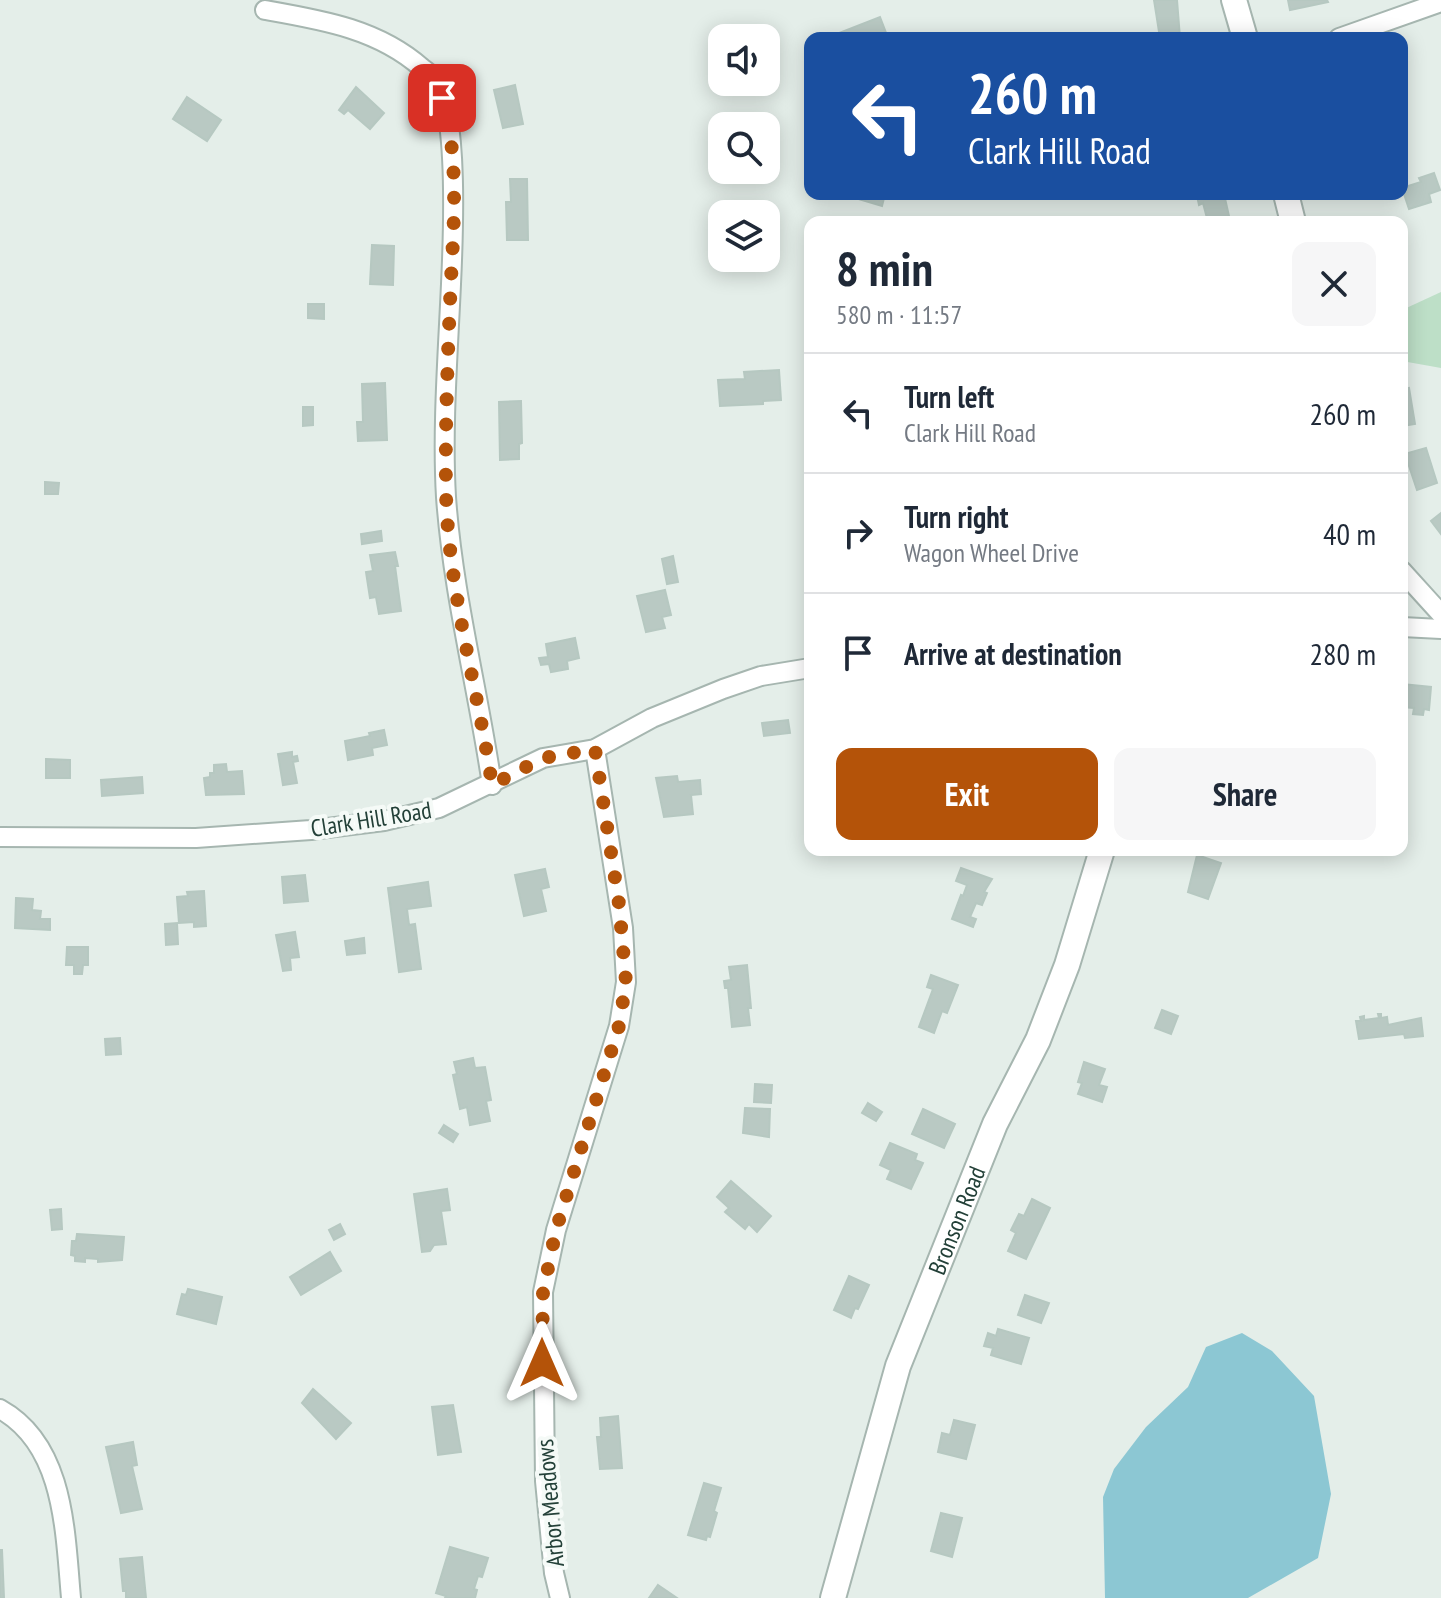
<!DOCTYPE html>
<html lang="en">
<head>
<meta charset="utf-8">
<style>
	:root { --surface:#fff; --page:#f6f6f7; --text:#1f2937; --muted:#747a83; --line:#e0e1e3; --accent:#b45309 }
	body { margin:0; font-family:"PT Sans Narrow",sans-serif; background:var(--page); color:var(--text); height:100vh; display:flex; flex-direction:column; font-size:30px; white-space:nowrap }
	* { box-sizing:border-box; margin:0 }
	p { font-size:26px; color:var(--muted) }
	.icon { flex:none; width:44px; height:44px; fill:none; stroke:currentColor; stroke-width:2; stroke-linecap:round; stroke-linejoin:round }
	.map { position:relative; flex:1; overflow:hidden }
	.panel { position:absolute; left:804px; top:216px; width:604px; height:640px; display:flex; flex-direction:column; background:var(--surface); border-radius:16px; box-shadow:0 4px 20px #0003 }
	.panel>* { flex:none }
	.hud { position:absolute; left:804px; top:32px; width:604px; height:168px; border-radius:16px; box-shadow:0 4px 20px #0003; background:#1a4fa0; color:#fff; overflow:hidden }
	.tools { position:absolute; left:708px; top:24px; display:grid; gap:16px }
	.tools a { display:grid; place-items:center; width:72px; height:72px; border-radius:16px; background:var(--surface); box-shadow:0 4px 20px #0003; font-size:40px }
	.pin { position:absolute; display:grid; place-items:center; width:68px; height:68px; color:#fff; margin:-34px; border-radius:16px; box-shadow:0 4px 12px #0006 }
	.me { position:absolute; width:88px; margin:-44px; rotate:0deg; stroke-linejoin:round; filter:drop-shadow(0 0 6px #0008) }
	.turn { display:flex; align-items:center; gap:28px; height:168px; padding:0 32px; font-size:36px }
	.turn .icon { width:104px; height:104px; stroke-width:2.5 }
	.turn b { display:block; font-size:56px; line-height:68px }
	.round { display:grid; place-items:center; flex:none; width:84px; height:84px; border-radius:16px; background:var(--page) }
	.overview { display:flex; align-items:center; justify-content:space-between; height:136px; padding:0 32px }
	h1 { font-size:48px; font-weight:800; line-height:60px }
	.button { display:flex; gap:16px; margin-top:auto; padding:16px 32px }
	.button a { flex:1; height:92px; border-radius:16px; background:var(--accent); color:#fff; font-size:32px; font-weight:800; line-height:92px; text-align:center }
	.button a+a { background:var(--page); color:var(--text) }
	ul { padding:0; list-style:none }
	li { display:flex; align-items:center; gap:24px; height:120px; padding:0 32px; border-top:2px solid var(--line) }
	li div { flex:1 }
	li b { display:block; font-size:30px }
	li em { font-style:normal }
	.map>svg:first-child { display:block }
</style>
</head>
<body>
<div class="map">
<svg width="1441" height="1598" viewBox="0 0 1441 1598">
	<rect width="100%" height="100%" fill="#e4eee9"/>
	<path fill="#bddfc7" d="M1441,292V368L1402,361V310Z"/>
	<path fill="#8cc7d3" d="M1242,1333L1272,1351L1314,1396L1331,1494L1318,1558L1248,1598H1105L1103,1497L1114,1469L1146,1427L1188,1387L1206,1347Z"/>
	<g fill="#b9c9c3" stroke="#b6c8c1" stroke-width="2">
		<path d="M1154,0H1177L1180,38H1160Z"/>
		<path d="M1288,0H1327L1328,2L1290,10Z"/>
		<path d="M880,17L888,38H841L839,33Z"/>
		<path d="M515,85L523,124L503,128L494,90Z"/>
		<path d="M356,87L384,113L370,129L348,110L344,114L339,110Z"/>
		<path d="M187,97L221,120L207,141L173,119Z"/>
		<path d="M1434,173L1440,190L1429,194L1431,202L1409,209L1402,188L1421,182L1419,178Z"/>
		<path d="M510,179H527L528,240H507L506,202H511Z"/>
		<path d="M849,194H885L882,206L848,196Z"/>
		<path d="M1200,194H1224L1229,216L1208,222L1203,203L1199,205L1197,196Z"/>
		<path d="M372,245L394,246L393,285L370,284Z"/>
		<path d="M308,304H324V319L308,318Z"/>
		<path d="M779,370L781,400L763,401V404L720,406L718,380L745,379L744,372Z"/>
		<path d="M385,383L387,440L358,441L357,422H363L362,384Z"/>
		<path d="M1409,388L1415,424L1402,426V389Z"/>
		<path d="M521,401L522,443L519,444V459L500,460L499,402Z"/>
		<path d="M303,407H313V425L303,426Z"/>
		<path d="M1426,448L1437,483L1417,490L1405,454Z"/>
		<path d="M45,482L59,483L58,494H45Z"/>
		<path d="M1441,513V534L1431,521Z"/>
		<path d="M381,531L382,541L362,544L361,534Z"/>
		<path d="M395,552L398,566H395L401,611L379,614L376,597L370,598L366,572L373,571L370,555Z"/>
		<path d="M673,556L678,582L667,584L662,559Z"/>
		<path d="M665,590L671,615L662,617L665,628L646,632L637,596Z"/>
		<path d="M575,638L579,658L567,661L568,669L551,672L549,664L541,665L539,658L548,657L546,644Z"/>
		<path d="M1402,684L1431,687L1429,710L1424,709L1423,715L1413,714L1414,708L1402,707Z"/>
		<path d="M788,720L790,733L764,736L762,723Z"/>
		<path d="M384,730L387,745L372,748L373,755L348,760L345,741L370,736L369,733Z"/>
		<path d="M292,752V757L297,756L298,761L293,762L297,783L283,785L278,754Z"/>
		<path d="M46,759L70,760V778H46Z"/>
		<path d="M226,764L227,772L242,771L244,794L206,795L204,778L210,777V773H214V765Z"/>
		<path d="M677,776L678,782L700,780L701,794L691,795L693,814L664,817L656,778Z"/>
		<path d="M142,777L143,793L102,796L101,780Z"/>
		<path d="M1197,855L1221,863L1208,899L1188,892Z"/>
		<path d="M961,868L992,879L984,892L987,893L982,905L976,903L970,917L976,919L973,927L952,919L961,895L963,896L967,885L956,881Z"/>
		<path d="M545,869L549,887L541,889L546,911L524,916L515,875Z"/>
		<path d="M305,875L308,901L284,903L282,877Z"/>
		<path d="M428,882L431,906L407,909L409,925L415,924L421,969L399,972L388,888Z"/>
		<path d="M204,891L206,926L194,927V922L179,923L177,897L188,896L187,892Z"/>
		<path d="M16,898L33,899L32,910L41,911L40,919H50V930L15,928Z"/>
		<path d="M177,923L178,944L166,945L165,924Z"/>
		<path d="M295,932L299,957L290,958L291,970L283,971L276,935Z"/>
		<path d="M364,938L365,953L347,955L345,941Z"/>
		<path d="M67,947H88V965H83L82,974H74V965H66Z"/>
		<path d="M747,965L751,1008H748L750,1025L732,1027L728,988H725L724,981L731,980L729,967Z"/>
		<path d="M931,975L958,985L947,1013L942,1011L934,1033L919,1027L933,989L927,987Z"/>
		<path d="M1162,1010L1178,1016L1171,1034L1155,1028Z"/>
		<path d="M1378,1014H1381V1018L1387,1017L1388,1025L1421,1018L1423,1036L1405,1038L1404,1034L1359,1039L1356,1021H1361L1360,1017L1364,1016V1020L1379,1018Z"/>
		<path d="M120,1038L121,1054L106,1055L105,1039Z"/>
		<path d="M473,1058L475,1068L485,1067L491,1100L486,1101L490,1121L470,1125L467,1107L460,1109L453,1075L457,1074L454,1062Z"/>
		<path d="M1084,1062L1105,1069L1099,1085L1107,1087L1102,1102L1078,1094L1082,1083L1078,1082Z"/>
		<path d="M755,1084L772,1085L771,1103L754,1102Z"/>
		<path d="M868,1103L882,1112L876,1121L862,1113Z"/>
		<path d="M745,1108L770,1109L769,1137L743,1133Z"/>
		<path d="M923,1109L955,1124L944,1148L912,1134Z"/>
		<path d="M444,1125L458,1134L453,1142L439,1133Z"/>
		<path d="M890,1143L917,1154L915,1160L923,1163L911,1189L887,1179L891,1170L880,1165Z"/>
		<path d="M731,1181L771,1216L757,1232L749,1224L745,1229L725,1212L729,1208L717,1197Z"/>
		<path d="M447,1189L450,1210L441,1211L446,1244L434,1245L430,1251L422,1252L414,1194Z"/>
		<path d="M1032,1199L1050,1208L1026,1259L1008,1251L1016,1233L1011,1230L1019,1214L1024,1216Z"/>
		<path d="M61,1209L62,1229L52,1230L50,1210Z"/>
		<path d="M340,1224L345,1234L334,1240L329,1230Z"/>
		<path d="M77,1234L124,1237L122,1260L98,1262V1259L85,1258V1262L75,1261V1256L71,1255L72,1241H76Z"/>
		<path d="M330,1252L341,1271L301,1295L290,1277Z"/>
		<path d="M849,1276L869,1285L858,1309L855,1308L851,1318L834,1310Z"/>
		<path d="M188,1289L222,1297L216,1324L177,1314L182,1294L186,1295Z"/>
		<path d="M1025,1295L1049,1303L1041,1323L1018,1315Z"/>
		<path d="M998,1329L1029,1338L1021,1364L991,1355L993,1348L984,1346L988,1333L996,1336Z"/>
		<path d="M313,1389L351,1423L336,1439L302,1403Z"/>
		<path d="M453,1405L461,1452L438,1455L432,1407Z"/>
		<path d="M618,1416L622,1468L600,1469L597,1437H601L600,1418Z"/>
		<path d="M954,1420L975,1425L966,1459L938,1452L942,1433L950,1435Z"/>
		<path d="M133,1442L137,1465L132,1466L142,1509L121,1513L106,1447Z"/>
		<path d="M704,1483L721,1488L714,1511L717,1513L710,1537L707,1536L706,1540L688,1535Z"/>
		<path d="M941,1513L962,1518L952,1557L931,1551Z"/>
		<path d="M450,1547L488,1558L482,1577L478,1576L474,1589L477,1590L475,1598H445L446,1596L436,1593Z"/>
		<path d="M0,1550H2L4,1598H0Z"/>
		<path d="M142,1557L146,1598H126V1591H123L120,1559Z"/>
		<path d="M658,1585L677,1598H649Z"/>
	</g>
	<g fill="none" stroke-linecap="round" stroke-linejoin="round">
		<defs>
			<g id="minor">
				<path d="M265,10C322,20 378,29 422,68C426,71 433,76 436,80C459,114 453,241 451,284C448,352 442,429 446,497C453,595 478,689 492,785"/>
				<path d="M1339,38L1441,2"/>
				<path d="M1402,571L1441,614"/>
				<path d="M1402,627L1441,629"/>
				<path d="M0,837L196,838L311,830L384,821L439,808L543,758L595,749L652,718L723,689L761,676L810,668"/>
				<path d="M0,1409C65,1445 65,1532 71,1598"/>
				<path d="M560,1598L554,1573L545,1481L543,1292L556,1230L619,1026L626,982L623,928L595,749"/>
			</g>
			<g id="tertiary">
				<path d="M1234,0L1245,38"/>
				<path d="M1286,194L1293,222"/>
				<path id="s1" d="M833,1598L898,1366L995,1124L1038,1040L1067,965L1102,850"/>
			</g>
		</defs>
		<use href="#minor" stroke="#a6b6b0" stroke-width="22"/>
		<use href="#tertiary" stroke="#a6b6b0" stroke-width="28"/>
		<use href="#minor" stroke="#fff" stroke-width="18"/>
		<use href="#tertiary" stroke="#fff" stroke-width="24"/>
	</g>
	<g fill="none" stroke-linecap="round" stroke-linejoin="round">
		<path stroke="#b45309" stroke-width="14" stroke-dasharray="0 25.2" d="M442,98C459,153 454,223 451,279C448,350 445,421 446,492C448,590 478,688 492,785L543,758L595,749L619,904L626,982L619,1026L556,1230L543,1292L542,1363"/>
	</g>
	<g text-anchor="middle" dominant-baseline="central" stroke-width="8" stroke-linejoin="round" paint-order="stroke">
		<g font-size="24" fill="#234038" stroke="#f5faf7">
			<text transform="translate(371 819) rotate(-9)">Clark Hill Road</text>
			<text stroke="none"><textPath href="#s1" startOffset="398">Bronson Road</textPath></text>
			<text transform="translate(550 1503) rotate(-95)">Arbor Meadows</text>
		</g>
	</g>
</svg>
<div class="tools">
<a><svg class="icon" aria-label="sound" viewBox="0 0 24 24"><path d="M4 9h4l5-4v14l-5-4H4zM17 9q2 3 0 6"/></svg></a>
<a><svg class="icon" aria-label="search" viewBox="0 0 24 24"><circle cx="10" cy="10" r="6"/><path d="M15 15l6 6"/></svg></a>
<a><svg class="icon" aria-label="layers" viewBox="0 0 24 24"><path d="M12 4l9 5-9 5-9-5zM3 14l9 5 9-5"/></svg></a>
</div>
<div class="pin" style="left:442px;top:98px;background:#d93025"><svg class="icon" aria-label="arrive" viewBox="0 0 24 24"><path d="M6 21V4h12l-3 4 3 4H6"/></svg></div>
<svg class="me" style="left:542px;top:1363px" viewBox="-20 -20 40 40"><path d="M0-17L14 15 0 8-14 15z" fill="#b45309" stroke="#fff" stroke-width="4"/></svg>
<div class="hud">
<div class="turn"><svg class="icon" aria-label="left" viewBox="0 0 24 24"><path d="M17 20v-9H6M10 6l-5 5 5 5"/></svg><div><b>260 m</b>Clark Hill Road</div></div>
</div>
<section class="panel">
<div class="overview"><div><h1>8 min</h1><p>580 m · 11:57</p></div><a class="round"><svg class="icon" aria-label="close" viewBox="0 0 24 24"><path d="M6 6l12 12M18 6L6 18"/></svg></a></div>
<ul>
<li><svg class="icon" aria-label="left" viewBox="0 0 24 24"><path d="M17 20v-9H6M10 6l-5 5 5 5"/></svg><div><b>Turn left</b><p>Clark Hill Road</p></div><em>260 m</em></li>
<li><svg class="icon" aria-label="right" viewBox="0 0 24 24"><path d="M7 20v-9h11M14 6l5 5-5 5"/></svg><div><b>Turn right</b><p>Wagon Wheel Drive</p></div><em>40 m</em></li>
<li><svg class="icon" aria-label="arrive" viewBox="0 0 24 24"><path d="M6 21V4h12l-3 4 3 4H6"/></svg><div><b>Arrive at destination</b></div><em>280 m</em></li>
</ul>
<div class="button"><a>Exit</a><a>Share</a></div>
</section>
</div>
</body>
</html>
